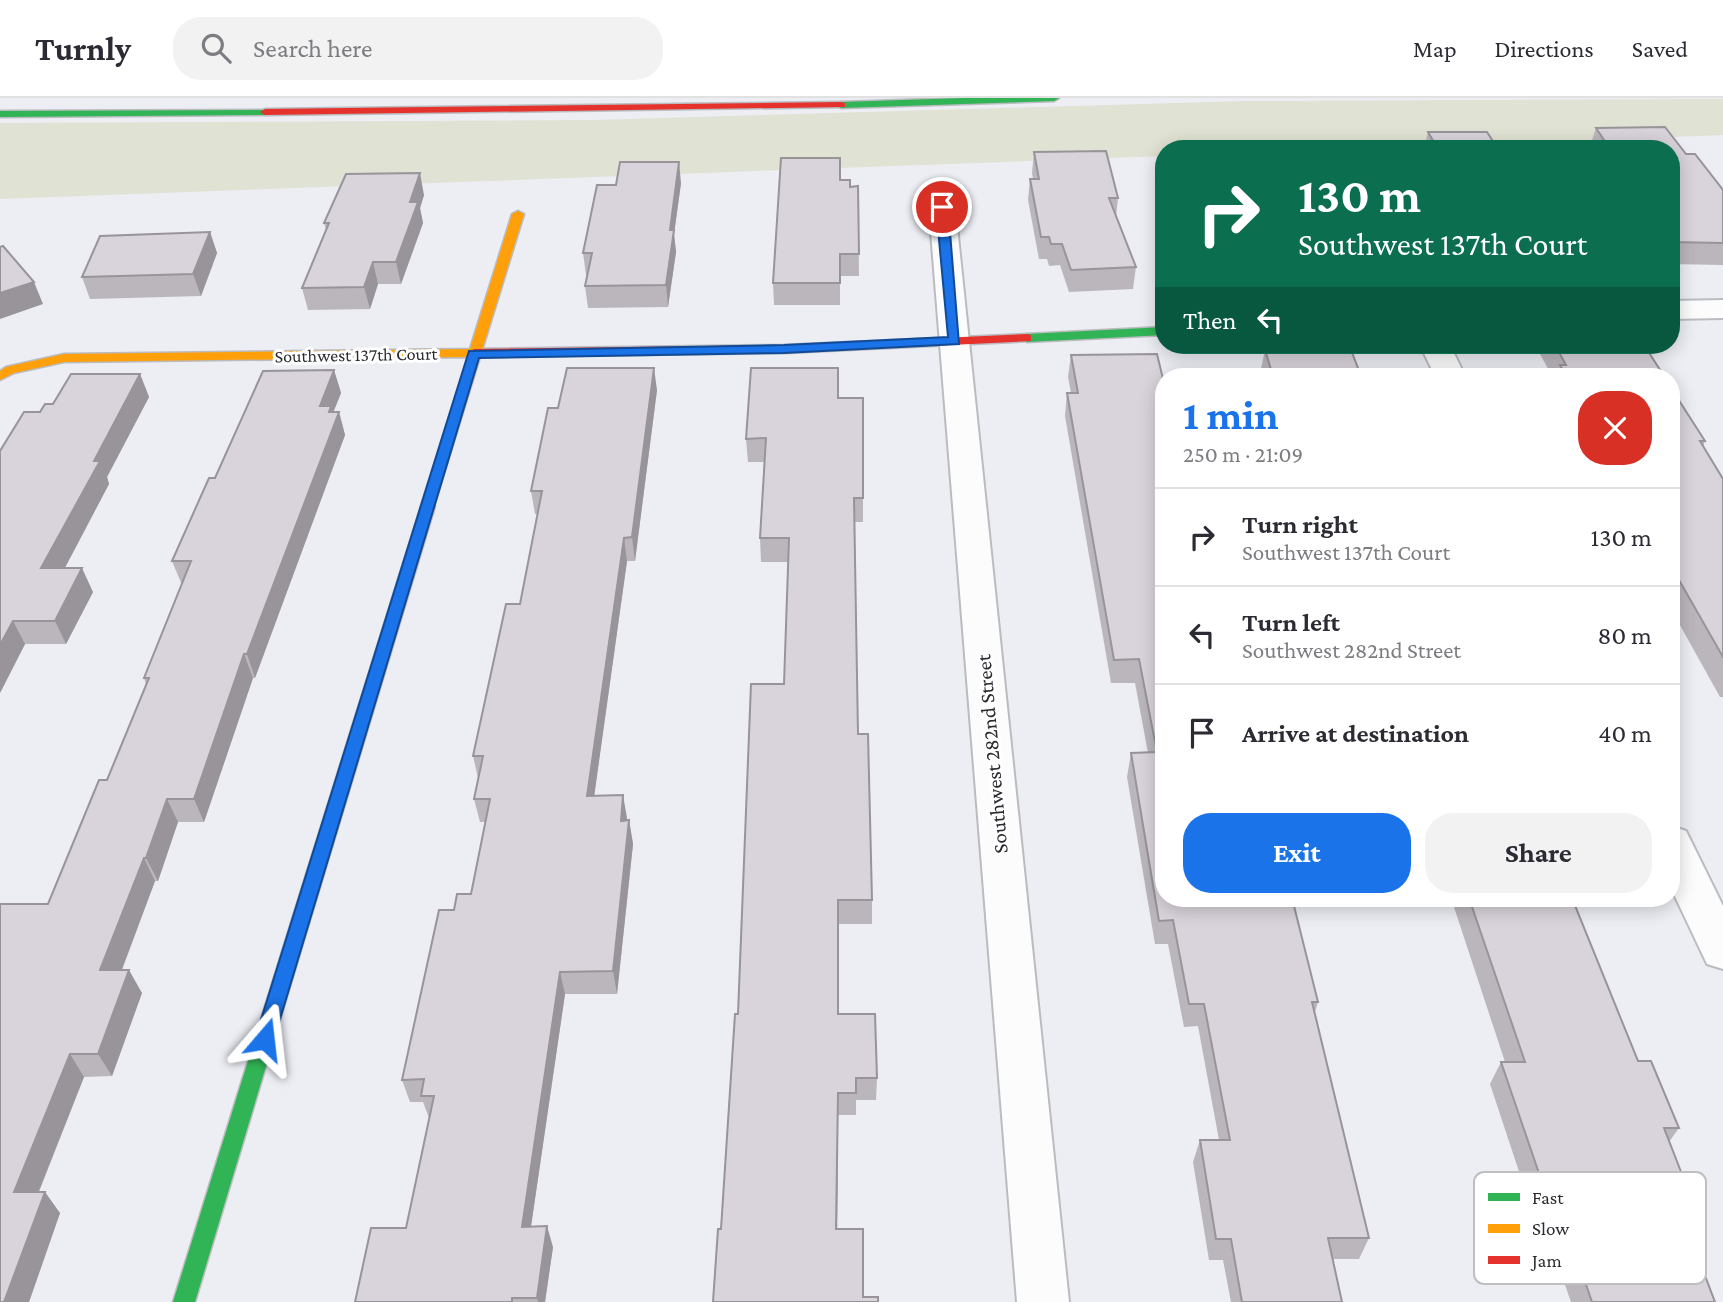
<!DOCTYPE html>
<html lang="en">
<head>
<meta charset="utf-8">
<style>
	:root { --surface:#fff; --page:#f2f2f3; --text:#2b2b33; --muted:#7c7c81; --line:#e1e1e2; --accent:#1a73e8 }
	body { margin:0; font-family:"Crimson Pro",serif; background:var(--page); color:var(--text); height:100vh; display:flex; flex-direction:column; font-size:26px; white-space:nowrap }
	* { box-sizing:border-box; margin:0 }
	p { font-size:23px; color:var(--muted) }
	.icon { flex:none; width:38px; height:38px; fill:none; stroke:currentColor; stroke-width:2; stroke-linecap:round; stroke-linejoin:round }
	.map { position:relative; flex:1; overflow:hidden }
	.panel { position:absolute; left:1155px; top:270px; width:525px; height:539px; display:flex; flex-direction:column; background:var(--surface); border-radius:28px; box-shadow:0 4px 18px #0003 }
	.panel>* { flex:none }
	.hud { position:absolute; left:1155px; top:42px; width:525px; height:214px; border-radius:28px; box-shadow:0 4px 18px #0003; background:#0b6e4f; color:#fff; overflow:hidden }
	.pin { position:absolute; display:grid; place-items:center; width:60px; height:60px; color:#fff; margin:-30px; border:4px solid #fff; border-radius:50%; box-shadow:0 2px 7px #0007 }
	.me { position:absolute; width:77px; margin:-38px; rotate:17deg; stroke-linejoin:round; filter:drop-shadow(0 0 5px #0008) }
	.turn { display:flex; align-items:center; gap:24px; height:147px; padding:0 28px; font-size:32px }
	.turn .icon { width:91px; height:91px; stroke-width:2.5 }
	.turn b { display:block; font-size:49px; line-height:60px }
	.then { display:flex; align-items:center; height:66px; padding:0 28px; background:#0003; gap:14px; font-size:26px }
	.round { display:grid; place-items:center; flex:none; width:74px; height:74px; border-radius:28px; background:var(--page) }
	.headline { display:flex; align-items:center; justify-content:space-between; height:119px; padding:0 28px }
	h1 { font-size:42px; font-weight:700; line-height:52px; color:var(--accent) }
	.cta { display:flex; gap:14px; margin-top:auto; padding:14px 28px }
	.cta a { flex:1; height:80px; border-radius:28px; background:var(--accent); color:#fff; font-size:28px; font-weight:700; line-height:80px; text-align:center }
	.cta a+a { background:var(--page); color:var(--text) }
	ul { padding:0; list-style:none }
	li { display:flex; align-items:center; gap:21px; height:98px; padding:0 28px; border-top:2px solid var(--line) }
	li div { flex:1 }
	li b { display:block; font-size:26px }
	li em { font-style:normal }
	header { display:flex; align-items:center; gap:42px; box-sizing:border-box; height:98px; padding:0 35px; background:var(--surface); border-bottom:2px solid var(--line) }
	header strong { font-size:33px }
	nav { display:flex; gap:38px; margin-inline-start:auto; font-size:24px }
	.search { width:490px; height:63px; background:var(--page); display:flex; align-items:center; gap:18px; box-sizing:border-box; padding:0 24px; border-radius:28px; color:var(--muted); font-size:26px }
	.map>svg:first-child { display:block }
</style>
</head>
<body>
<header>
<strong>Turnly</strong>
<div class="search"><svg class="icon" aria-label="search" viewBox="0 0 24 24"><circle cx="10" cy="10" r="6"/><path d="M15 15l6 6"/></svg>Search here</div>
<nav><a>Map</a><a>Directions</a><a>Saved</a></nav>
</header>
<div class="map">
<svg width="1723" height="1204" viewBox="0 0 1723 1204">
	<rect width="100%" height="100%" fill="#eceef4"/>
	<path fill="#e0e2d3" d="M1723,1V37L1369,51H1164V58L0,101V25L593,22L1244,3Z"/>
	<g fill="none" stroke-linecap="round" stroke-linejoin="round">
		<defs>
			<g id="street">
				<path d="M942,101L951,103L955,109L1069,1204H1017L929,109L933,103Z"/>
				<path d="M1723,202V220L1671,221V203Z"/>
				<path d="M1420,247H1450L1465,278H1435Z"/>
				<path d="M1671,728L1686,733L1723,808V871L1707,866L1671,790Z"/>
			</g>
			<g id="fast">
				<path d="M963,0H1059L1054,3L841,10L836,7L841,4Z"/>
				<path d="M269,12L270,14L265,17L0,19V13Z"/>
				<path d="M1164,229V237L1027,244L1021,240L1027,236Z"/>
				<path d="M300,818L306,820L309,825L195,1204H173L291,825L294,820Z"/>
			</g>
			<path id="slow" d="M518,113L524,116L433,411H423L421,408L468,259L64,264L14,275L0,282V273L6,269L64,256L470,251L512,116Z"/>
			<g id="jam">
				<path d="M841,4L845,5V9L265,17L260,14L265,11Z"/>
				<path d="M1027,236L1031,237V243L784,255L474,259L468,255L474,251L784,247Z"/>
				<path d="M428,404L435,408L309,825L306,830L300,832L294,830L291,825L421,408Z"/>
			</g>
		</defs>
		<use href="#street" stroke="#babcc0" stroke-width="4"/>
		<use href="#fast" stroke="#babcc0" stroke-width="3"/>
		<use href="#slow" stroke="#babcc0" stroke-width="3"/>
		<use href="#jam" stroke="#babcc0" stroke-width="3"/>
		<use href="#street" fill="#fcfcfd" fill-rule="evenodd"/>
		<use href="#fast" fill="#30b455" fill-rule="evenodd"/>
		<use href="#slow" fill="#ff9f0a" fill-rule="evenodd"/>
		<use href="#jam" fill="#e5322d" fill-rule="evenodd"/>
	</g>
	<g fill="#bbb6bc">
		<path d="M1665,29L1686,56H1695L1723,92V167L1671,166V51H1589L1596,30Z"/>
		<path d="M1428,34L1498,51H1424Z"/>
		<path d="M1034,54L1118,100L1116,119L1136,169L1133,191L1069,194L1060,167L1049,168L1047,161H1039L1028,102L1030,81H1033L1032,75Z"/>
		<path d="M840,82L850,89L858,88L859,178H840V207H774L773,185Z"/>
		<path d="M681,85L674,136L676,154L668,209L588,210L585,188L587,177H586L583,155Z"/>
		<path d="M424,97L420,110L423,125L401,186H378L370,211L308,212L302,190L326,132L324,125Z"/>
		<path d="M210,134L217,155L201,198L90,201L82,179Z"/>
		<path d="M1543,247H1644L1664,278H1552L1540,256Z"/>
		<path d="M1265,252L1361,278H1261L1260,275Z"/>
		<path d="M1157,256L1164,800L1318,904L1315,914L1369,1140L1359,1161H1333L1342,1204H1231L1223,1162H1209L1193,1064L1200,1042H1219L1198,928L1184,929L1168,846H1155L1127,679L1131,655H1148L1135,585H1111L1065,318L1067,295H1071L1068,279L1071,257Z"/>
		<path d="M334,272L341,295L333,314H339L345,337L255,580H253L204,724H178L158,783H155L122,872L142,895L112,978L84,979L39,1094L60,1115L29,1204L48,806L107,682L146,586L144,580L182,487L172,463L215,380Z"/>
		<path d="M140,276L149,299L107,379L109,386L65,470L93,494L66,546H25L0,595L40,314L53,306Z"/>
		<path d="M1671,290L1705,343L1703,349L1723,381V599H1720L1671,511Z"/>
		<path d="M657,292L635,463H627L594,697H623L626,722H629L633,746L617,896H565L531,1128L553,1149L545,1204H355L406,1130L430,1020H429L423,1004H410L402,982L454,812L471,796L485,724H480L474,701L478,680L473,658L520,506L538,416H535L531,393Z"/>
		<path d="M863,300V424H854L858,636L872,802V826H838L839,916L877,980L876,1002H856V1017H838L837,1131L713,1204L721,1131L738,916L784,586L788,464H761L760,440L764,364H748L746,341Z"/>
		<path d="M1451,800H1572L1638,963L1679,1030L1669,1044L1704,1133L1694,1147L1715,1204H1571L1554,1155H1546L1490,986L1501,964H1505Z"/>
	</g>
	<g fill="#989499">
		<path d="M679,64L681,85L674,136L676,154L668,209L666,187L670,132Z"/>
		<path d="M420,75L424,97L420,110L423,125L401,186L396,164L410,104Z"/>
		<path d="M210,134L217,155L201,198L193,176Z"/>
		<path d="M373,164L378,186L370,211L364,189Z"/>
		<path d="M34,184L43,206L0,221V195Z"/>
		<path d="M654,270L657,292L635,463L632,439Z"/>
		<path d="M334,272L341,295L333,315L339,314L345,337L255,580L247,556L320,308Z"/>
		<path d="M140,276L149,299L107,379L109,386L52,494L41,470L94,363Z"/>
		<path d="M624,440L627,463L591,721L587,698Z"/>
		<path d="M82,470L93,494L66,546L55,523Z"/>
		<path d="M13,523L25,546L0,595V547Z"/>
		<path d="M244,556L253,580L204,724L194,701Z"/>
		<path d="M623,697L627,720L624,746L621,723Z"/>
		<path d="M167,701L178,724L158,783L146,760Z"/>
		<path d="M629,722L633,746L617,896L613,873Z"/>
		<path d="M144,760L155,783L113,895L100,872Z"/>
		<path d="M129,872L142,895L112,978L98,956Z"/>
		<path d="M560,874L565,896L528,1149L522,1129Z"/>
		<path d="M70,956L84,979L30,1115L14,1094Z"/>
		<path d="M838,995V1017L837,1152L836,1131Z"/>
		<path d="M45,1094L60,1115L29,1204H4Z"/>
		<path d="M547,1128L553,1149L545,1204H538L537,1200Z"/>
	</g>
	<g fill="#d9d4db" stroke="#989499" stroke-width="2">
		<path d="M1665,29L1686,56H1695L1723,92V145L1671,144V51H1610L1596,30Z"/>
		<path d="M1428,34H1487L1498,51H1438Z"/>
		<path d="M1254,46L1256,51H1197L1196,47Z"/>
		<path d="M1106,53L1118,100H1109L1136,169L1071,172L1062,146H1051L1049,139H1041L1030,81H1039L1034,54Z"/>
		<path d="M781,60H840V82H850V89L858,88L859,156H840V185H773Z"/>
		<path d="M620,64H679L670,132H674L666,187L585,188L592,155H583L597,87H616Z"/>
		<path d="M420,75L410,104H418L396,164H373L364,189L302,190L329,125H324L346,76Z"/>
		<path d="M210,134L193,176L82,179L100,138Z"/>
		<path d="M3,148L34,184L0,195V149Z"/>
		<path d="M1555,247H1644L1664,278H1566L1560,267H1566Z"/>
		<path d="M1265,252H1351L1361,278H1273Z"/>
		<path d="M1157,256L1164,285V800H1292L1318,904H1312L1369,1140H1328L1342,1204H1242L1231,1141H1216L1200,1042H1230L1204,906H1189L1173,822L1159,823L1131,655L1157,654L1139,561L1114,562L1067,295H1078L1071,257Z"/>
		<path d="M567,270H654L632,439L624,440L587,698L623,697L621,723L629,722L613,873L560,874L522,1129L547,1128L537,1200H512V1204H355L371,1130H406L434,998H421L424,981L402,982L439,812H454L457,796H471L490,701H474L483,658H473L506,506H520L542,393H531L548,310H558Z"/>
		<path d="M751,270H838V300H863V400H854L856,520L858,636H868L872,802H838V916H875L877,980H856V995H838L836,1131H863V1199H878V1204H713L718,1131H721L735,916H738L751,586H784L789,440H760L766,340L746,341Z"/>
		<path d="M334,272L320,308H331L329,314H339L247,556H244L194,701H167L146,760H144L100,872H129L98,956H70L14,1094H45L4,1204H0V806H48L99,682H107L149,580H144L191,463H172L209,380H215L263,273Z"/>
		<path d="M71,276H140L94,363H100L41,470H82L55,523H13L0,547V353L24,314H40L45,306H53Z"/>
		<path d="M1671,290L1705,343H1700L1723,381V559L1671,468V450H1673L1671,447Z"/>
		<path d="M1469,800H1572L1638,963H1651L1679,1030H1664L1704,1133H1688L1715,1204H1592L1568,1134H1559L1501,964H1525Z"/>
	</g>
	<path fill="#1a73e8" stroke="#114b97" stroke-width="2" d="M942,106L948,109L959,246L784,255L479,260L274,941L271,947L265,950L258,947L255,941L469,253L784,247L948,239L936,109Z"/>
	<g text-anchor="middle" dominant-baseline="central" stroke-width="6" stroke-linejoin="round" paint-order="stroke">
		<g font-size="18" fill="#292b2f" stroke="#fff">
			<text transform="translate(356 257) rotate(-1)">Southwest 137th Court</text>
		</g>
		<g font-size="21" fill="#292b2f" stroke="#fff">
			<text transform="translate(992 656) rotate(-95)">Southwest 282nd Street</text>
		</g>
	</g>
	<rect x="1474" y="1074" width="232" height="112" rx="10" fill="#fff" stroke="#bfbfc1" stroke-width="2"/>
	<rect x="1488" y="1095" width="32" height="8" fill="#30b455"/>
	<rect x="1488" y="1126" width="32" height="9" fill="#ff9f0a"/>
	<rect x="1488" y="1158" width="32" height="8" fill="#e5322d"/>
	<g font-size="19" fill="#292b2f">
		<text x="1532" y="1106">Fast</text>
		<text x="1532" y="1137">Slow</text>
		<text x="1532" y="1169">Jam</text>
	</g>
</svg>
<div class="pin" style="left:942px;top:109px;background:#d93025"><svg class="icon" aria-label="arrive" viewBox="0 0 24 24"><path d="M6 21V4h12l-3 4 3 4H6"/></svg></div>
<svg class="me" style="left:265px;top:941px" viewBox="-20 -20 40 40"><path d="M0-17L14 15 0 8-14 15z" fill="#1a73e8" stroke="#fff" stroke-width="4"/></svg>
<div class="hud">
<div class="turn"><svg class="icon" aria-label="right" viewBox="0 0 24 24"><path d="M7 20v-9h11M14 6l5 5-5 5"/></svg><div><b>130 m</b>Southwest 137th Court</div></div>
<div class="then">Then<svg class="icon" aria-label="left" viewBox="0 0 24 24"><path d="M17 20v-9H6M10 6l-5 5 5 5"/></svg></div>
</div>
<section class="panel">
<div class="headline"><div><h1>1 min</h1><p>250 m · 21:09</p></div><a class="round" style="background:#d93025;color:#fff"><svg class="icon" aria-label="close" viewBox="0 0 24 24"><path d="M6 6l12 12M18 6L6 18"/></svg></a></div>
<ul>
<li><svg class="icon" aria-label="right" viewBox="0 0 24 24"><path d="M7 20v-9h11M14 6l5 5-5 5"/></svg><div><b>Turn right</b><p>Southwest 137th Court</p></div><em>130 m</em></li>
<li><svg class="icon" aria-label="left" viewBox="0 0 24 24"><path d="M17 20v-9H6M10 6l-5 5 5 5"/></svg><div><b>Turn left</b><p>Southwest 282nd Street</p></div><em>80 m</em></li>
<li><svg class="icon" aria-label="arrive" viewBox="0 0 24 24"><path d="M6 21V4h12l-3 4 3 4H6"/></svg><div><b>Arrive at destination</b></div><em>40 m</em></li>
</ul>
<div class="cta"><a>Exit</a><a>Share</a></div>
</section>
</div>
</body>
</html>
